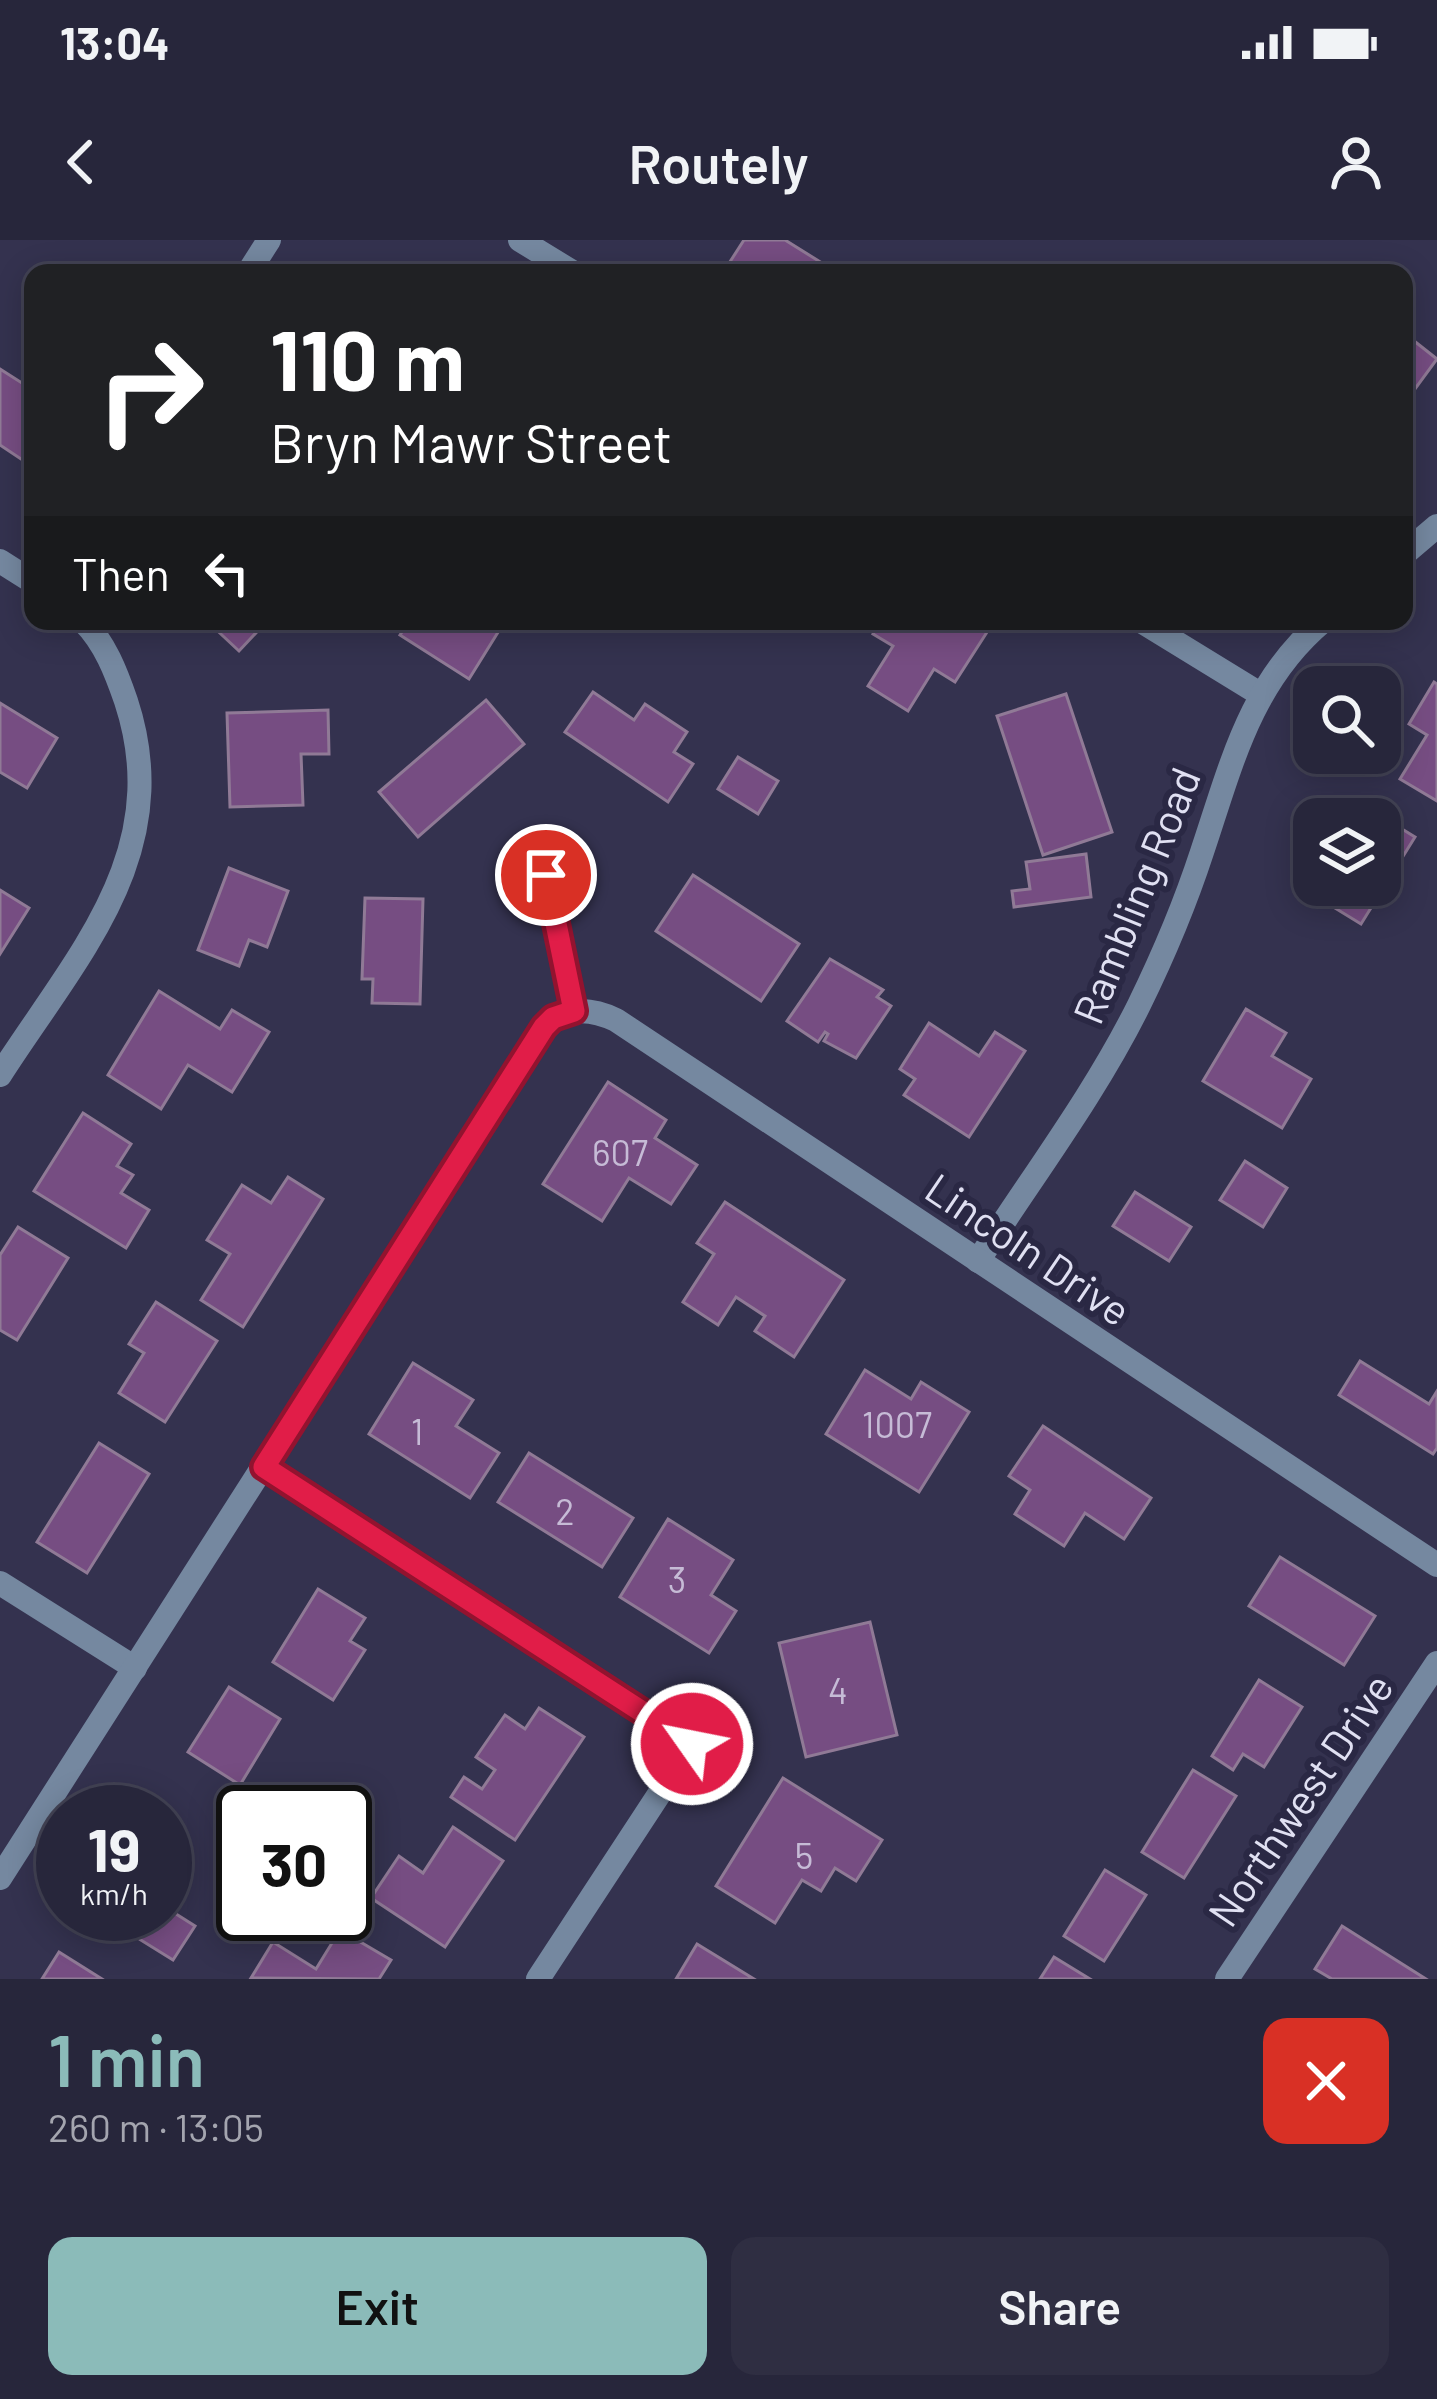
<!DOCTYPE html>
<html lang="en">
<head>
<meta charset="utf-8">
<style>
	:root { --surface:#27263b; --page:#2f2e42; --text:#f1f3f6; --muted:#a4a5af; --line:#434355; --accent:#8bbbb9 }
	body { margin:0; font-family:Barlow,sans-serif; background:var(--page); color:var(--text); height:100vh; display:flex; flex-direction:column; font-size:45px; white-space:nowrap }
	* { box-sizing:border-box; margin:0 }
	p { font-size:39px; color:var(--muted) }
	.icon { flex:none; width:66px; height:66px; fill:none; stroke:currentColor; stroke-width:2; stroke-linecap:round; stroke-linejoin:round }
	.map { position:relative; height:1739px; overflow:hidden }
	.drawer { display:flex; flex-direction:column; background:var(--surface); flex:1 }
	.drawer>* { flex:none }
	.guide { position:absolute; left:24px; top:24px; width:1389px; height:366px; border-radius:24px; box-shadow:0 6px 30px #0003,0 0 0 3px var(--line); background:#202124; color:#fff; overflow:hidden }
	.controls { position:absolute; left:1293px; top:426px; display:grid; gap:24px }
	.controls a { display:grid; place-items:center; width:108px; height:108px; border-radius:24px; background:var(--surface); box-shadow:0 6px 30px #0003,0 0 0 3px var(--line); font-size:60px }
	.speed { position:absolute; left:36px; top:1545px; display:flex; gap:24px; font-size:60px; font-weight:700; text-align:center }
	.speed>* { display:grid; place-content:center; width:156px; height:156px; border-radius:50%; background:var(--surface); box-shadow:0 6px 30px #0003,0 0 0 3px var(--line); line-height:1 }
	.speed small { font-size:30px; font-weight:400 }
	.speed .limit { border:6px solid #111; border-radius:18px; background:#fff; color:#111 }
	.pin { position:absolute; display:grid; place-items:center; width:102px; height:102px; color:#fff; margin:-51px; border:6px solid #fff; border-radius:50%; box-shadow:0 3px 12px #0007 }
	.me { position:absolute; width:132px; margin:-66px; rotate:303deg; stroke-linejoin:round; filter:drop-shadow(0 0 9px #0008) }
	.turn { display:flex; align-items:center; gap:42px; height:252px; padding:0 48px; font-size:54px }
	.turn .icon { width:156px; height:156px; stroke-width:2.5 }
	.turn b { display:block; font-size:84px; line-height:102px }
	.then { display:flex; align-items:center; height:114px; padding:0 48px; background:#0003; gap:24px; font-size:45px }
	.round { display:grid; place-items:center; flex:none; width:126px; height:126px; border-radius:24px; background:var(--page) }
	.head { display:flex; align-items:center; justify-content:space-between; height:204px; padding:0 48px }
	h1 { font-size:72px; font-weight:600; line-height:90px; color:var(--accent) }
	.primary-button { display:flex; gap:24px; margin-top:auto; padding:24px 48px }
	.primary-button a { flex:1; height:138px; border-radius:24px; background:var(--accent); color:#111; font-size:48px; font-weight:600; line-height:138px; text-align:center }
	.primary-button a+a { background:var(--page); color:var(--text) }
	.status { display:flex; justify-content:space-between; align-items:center; height:84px; padding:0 60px; background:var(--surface); direction:ltr }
	.status svg { height:33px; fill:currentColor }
	header { display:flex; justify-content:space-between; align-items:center; height:156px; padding:0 48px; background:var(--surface); font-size:54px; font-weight:600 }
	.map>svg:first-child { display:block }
</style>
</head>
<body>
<div class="status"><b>13:04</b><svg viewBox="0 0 49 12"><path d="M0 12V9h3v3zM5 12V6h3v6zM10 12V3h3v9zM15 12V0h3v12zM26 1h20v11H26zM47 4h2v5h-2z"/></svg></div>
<header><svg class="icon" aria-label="back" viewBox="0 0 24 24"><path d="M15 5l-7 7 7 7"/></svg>Routely<svg class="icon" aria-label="person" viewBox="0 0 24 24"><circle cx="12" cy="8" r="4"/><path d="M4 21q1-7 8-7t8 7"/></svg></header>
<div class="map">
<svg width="1437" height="1739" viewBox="0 0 1437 1739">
	<rect width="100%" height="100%" fill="#34324f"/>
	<g fill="#764d82" stroke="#907a96" stroke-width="3">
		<path d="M744,0H785L838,33H735L726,28Z"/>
		<path d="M1404,93L1437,119L1404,164Z"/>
		<path d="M0,129L33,150V227L0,205Z"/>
		<path d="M207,381H267L239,411Z"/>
		<path d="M409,381H505L469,439L400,395Z"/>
		<path d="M881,381H976L989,389L955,442L934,429L908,471L868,446L893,406L873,394Z"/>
		<path d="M1434,442L1437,444V561L1400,539L1427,495L1409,484Z"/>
		<path d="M593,452L634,480L645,464L687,492L674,512L693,524L668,562L565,492Z"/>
		<path d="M1066,454L1112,592L1043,615L997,476Z"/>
		<path d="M486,460L524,504L418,597L379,552Z"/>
		<path d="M0,463L57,498L27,548L0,532Z"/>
		<path d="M328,470L329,514H301L303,565L230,567L227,473Z"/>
		<path d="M738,517L778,541L758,574L718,549Z"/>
		<path d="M1358,562L1415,597L1361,684L1304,649L1314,633V645H1380V579H1348Z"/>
		<path d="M1086,614L1091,657L1014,667L1012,651L1030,649L1026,622Z"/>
		<path d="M229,628L288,651L267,707L249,700L239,726L198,710Z"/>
		<path d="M693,635L799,704L761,761L656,691Z"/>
		<path d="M0,650L29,668L0,714Z"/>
		<path d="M365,658L423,659L420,764L372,763L373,739H362Z"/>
		<path d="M830,719L883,750L877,757L891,766L856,818L824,801L828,794L825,792L818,802L787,781Z"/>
		<path d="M159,751L220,789L232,770L269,792L232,852L188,825L161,869L108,835Z"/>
		<path d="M1246,769L1286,793L1272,816L1311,839L1282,888L1203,841Z"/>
		<path d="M929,783L979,816L995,792L1025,811L969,897L904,855L915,839L900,829Z"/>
		<path d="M608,842L666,880L655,898L697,925L671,964L629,938L602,981L543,944Z"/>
		<path d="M83,873L131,904L117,926L133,935L121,953L149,970L126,1008L34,951Z"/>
		<path d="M1245,921L1287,948L1263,987L1220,960Z"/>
		<path d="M288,937L323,959L243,1087L201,1060L230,1014L207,1000L242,945L271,963Z"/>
		<path d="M1135,952L1191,987L1169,1021L1113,986Z"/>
		<path d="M725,962L844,1040L794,1117L755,1091L765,1076L736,1057L718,1085L683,1062L714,1014L697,1003Z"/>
		<path d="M18,987L68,1018L17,1100L0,1090V1015Z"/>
		<path d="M156,1062L217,1101L165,1182L119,1153L144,1113L129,1104Z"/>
		<path d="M1360,1121L1429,1164L1437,1151V1208L1433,1214L1339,1155Z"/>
		<path d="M413,1123L473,1160L456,1186L499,1213L470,1258L369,1194Z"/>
		<path d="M865,1130L911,1159L921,1142L969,1172L919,1252L826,1194Z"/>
		<path d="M1043,1186L1151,1258L1124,1299L1085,1273L1064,1306L1015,1274L1030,1250L1009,1236Z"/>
		<path d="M99,1203L149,1234L87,1333L37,1302Z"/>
		<path d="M529,1213L633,1278L602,1327L498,1262Z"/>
		<path d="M668,1279L733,1320L711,1355L736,1371L709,1413L620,1357Z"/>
		<path d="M1280,1317L1375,1376L1344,1425L1249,1366Z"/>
		<path d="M318,1349L365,1378L350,1401L365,1410L333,1460L273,1422Z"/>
		<path d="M870,1382L897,1495L806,1517L779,1403Z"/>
		<path d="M1259,1440L1302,1467L1264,1527L1243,1514L1233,1530L1212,1516Z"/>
		<path d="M229,1447L280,1479L240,1545L188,1512Z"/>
		<path d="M539,1468L584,1497L515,1600L451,1557L464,1537L482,1549L495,1530L476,1517L505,1475L525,1489Z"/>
		<path d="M1193,1530L1236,1556L1184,1638L1142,1612Z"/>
		<path d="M783,1538L882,1600L856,1641L835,1628L821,1651L802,1640L775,1683L716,1646Z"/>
		<path d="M453,1587L503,1621L445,1707L371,1658L399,1616L423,1633Z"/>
		<path d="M1105,1630L1146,1655L1104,1721L1064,1696Z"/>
		<path d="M165,1667L195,1686L173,1720L99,1674H165Z"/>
		<path d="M1342,1686L1426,1739H1332L1315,1729Z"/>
		<path d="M340,1690L391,1720L379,1739L251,1738L273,1702L316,1729Z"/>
		<path d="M697,1704L754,1739H676Z"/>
		<path d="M59,1712L102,1739H42Z"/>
		<path d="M1054,1717L1090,1739H1040Z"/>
	</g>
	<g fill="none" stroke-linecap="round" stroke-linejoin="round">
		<g stroke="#7588a0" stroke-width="24">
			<path d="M520,0L574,33"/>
			<path d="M248,33L269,0"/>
			<path d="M1404,314L1437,286"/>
			<path d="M0,321L33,342"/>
			<path d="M1141,381L1260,454"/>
			<path d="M546,635L574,771"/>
			<path d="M0,835C77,715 176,613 126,461C116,432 105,403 83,381"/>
			<path d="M978,1021C1032,937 1095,854 1139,765C1163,716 1185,664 1202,612C1231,526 1250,442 1323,381"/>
			<path d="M264,1227L692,1504L538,1739"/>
			<path d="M0,1343L135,1428"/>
			<path d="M0,1638L544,787C565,766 591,768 616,780L1437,1325"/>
			<path d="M1227,1739L1437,1423"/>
		</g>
	</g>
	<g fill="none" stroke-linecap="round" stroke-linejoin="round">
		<defs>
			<path id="route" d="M546,635L574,771L553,778L544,787L264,1227L692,1504"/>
		</defs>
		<use href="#route" stroke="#92132f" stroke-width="30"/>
		<use href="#route" stroke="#e11d48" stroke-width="21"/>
	</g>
	<g text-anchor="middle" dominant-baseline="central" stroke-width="12" stroke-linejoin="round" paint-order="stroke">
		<g font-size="36" fill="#c6bbd6">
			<text x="620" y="911">607</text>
			<text x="897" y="1183">1007</text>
			<text x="417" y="1190">1</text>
			<text x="565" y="1270">2</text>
			<text x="677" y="1338">3</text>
			<text x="838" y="1449">4</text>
			<text x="804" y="1614">5</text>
		</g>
		<g font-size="42" fill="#e0e0f2" stroke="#2a2844">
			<text transform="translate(1135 655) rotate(-68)">Rambling Road</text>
			<text transform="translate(1029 1008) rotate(34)">Lincoln Drive</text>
			<text transform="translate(1299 1559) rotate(-56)">Northwest Drive</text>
		</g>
	</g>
</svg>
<div class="controls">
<a><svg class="icon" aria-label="search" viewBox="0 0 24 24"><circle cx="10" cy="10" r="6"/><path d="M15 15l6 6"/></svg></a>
<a><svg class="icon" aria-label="layers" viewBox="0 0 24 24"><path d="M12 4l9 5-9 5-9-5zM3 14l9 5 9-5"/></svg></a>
</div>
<div class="speed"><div>19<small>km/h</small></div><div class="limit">30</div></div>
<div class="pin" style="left:546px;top:635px;background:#d93025"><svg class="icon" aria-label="arrive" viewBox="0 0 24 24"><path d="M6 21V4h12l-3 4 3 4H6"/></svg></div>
<svg class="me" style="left:692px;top:1504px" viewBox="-20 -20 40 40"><circle r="17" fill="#e11d48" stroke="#fff" stroke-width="3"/><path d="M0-11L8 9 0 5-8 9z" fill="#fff"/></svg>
<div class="guide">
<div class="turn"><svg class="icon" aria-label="right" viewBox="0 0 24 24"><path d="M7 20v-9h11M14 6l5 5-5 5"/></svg><div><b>110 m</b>Bryn Mawr Street</div></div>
<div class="then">Then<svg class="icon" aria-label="left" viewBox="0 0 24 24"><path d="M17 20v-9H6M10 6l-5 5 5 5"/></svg></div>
</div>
</div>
<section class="drawer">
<div class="head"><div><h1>1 min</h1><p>260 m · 13:05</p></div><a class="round" style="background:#d93025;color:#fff"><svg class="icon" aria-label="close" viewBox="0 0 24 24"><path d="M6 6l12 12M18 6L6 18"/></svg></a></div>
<div class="primary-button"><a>Exit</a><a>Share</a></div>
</section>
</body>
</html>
